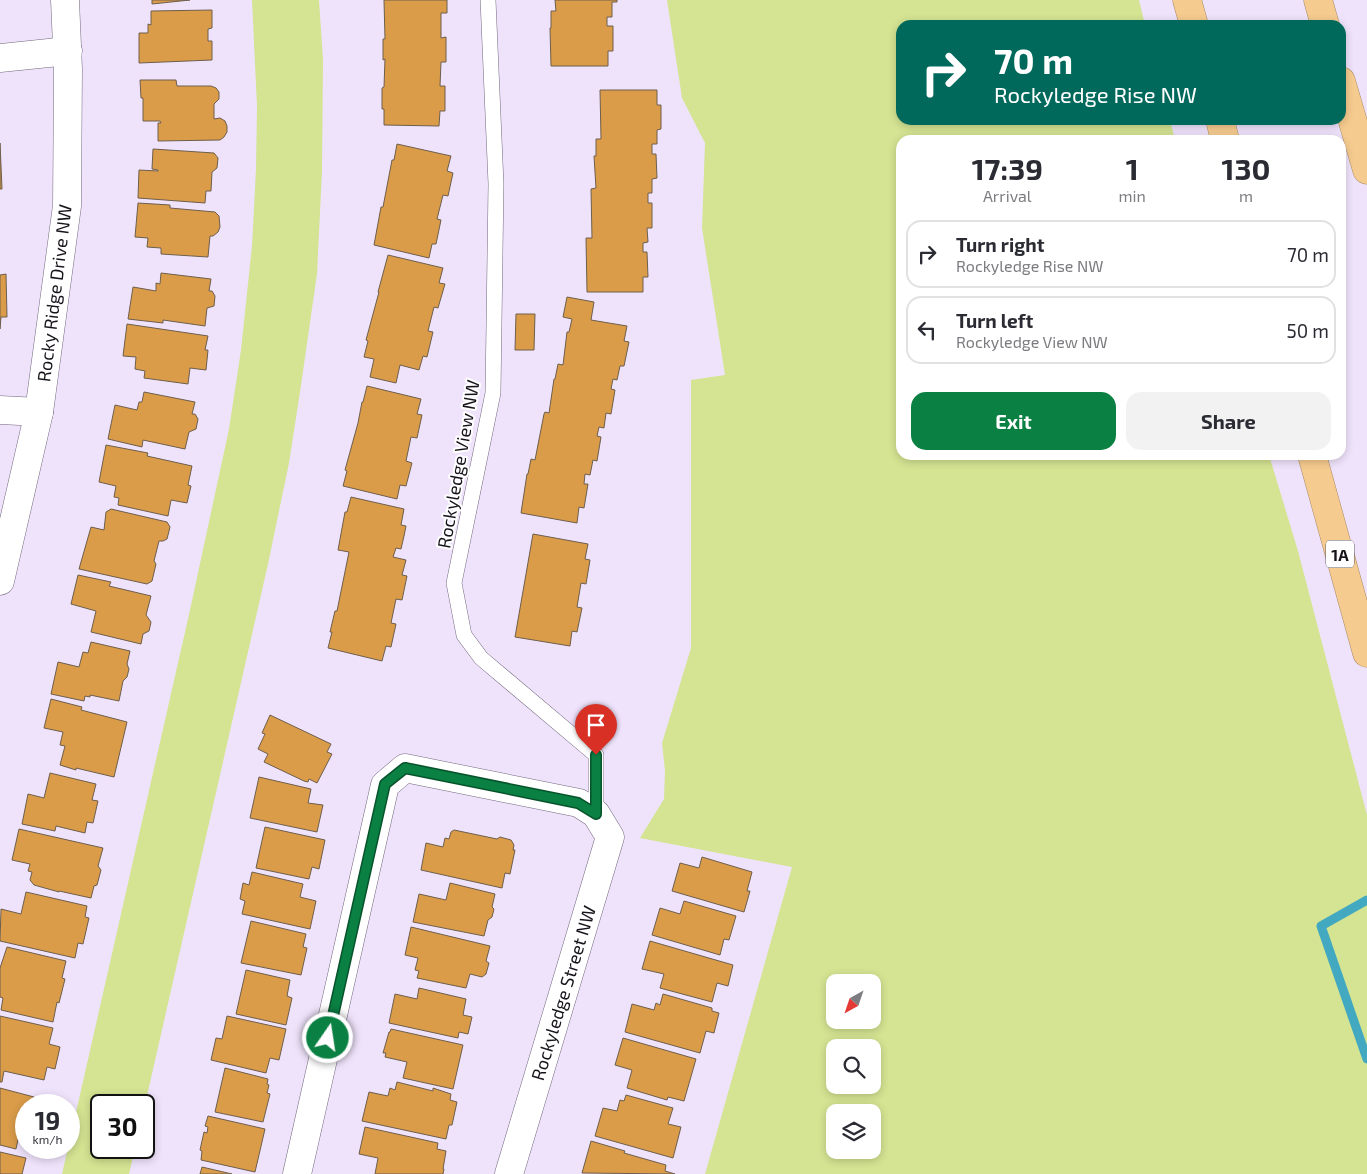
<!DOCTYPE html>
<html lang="en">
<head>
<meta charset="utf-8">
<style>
	:root { --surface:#fff; --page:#f2f2f3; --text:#2b2b33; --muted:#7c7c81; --line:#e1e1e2; --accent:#0b8043 }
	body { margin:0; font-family:"Exo 2",sans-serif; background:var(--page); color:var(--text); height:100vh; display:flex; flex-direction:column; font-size:19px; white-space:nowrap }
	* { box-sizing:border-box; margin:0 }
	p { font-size:16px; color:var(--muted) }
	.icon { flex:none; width:28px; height:28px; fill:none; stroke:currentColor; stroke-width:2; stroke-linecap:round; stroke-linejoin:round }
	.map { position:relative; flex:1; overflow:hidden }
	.drawer { position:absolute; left:896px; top:135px; width:450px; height:325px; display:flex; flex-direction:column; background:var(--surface); border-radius:15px; box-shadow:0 2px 8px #0003 }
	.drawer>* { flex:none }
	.top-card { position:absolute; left:896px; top:20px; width:450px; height:105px; border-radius:15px; box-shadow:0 2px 8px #0003; background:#00695c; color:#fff; overflow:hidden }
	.needle { width:32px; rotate:220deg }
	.controls { position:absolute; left:826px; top:974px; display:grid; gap:10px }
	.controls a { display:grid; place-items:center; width:55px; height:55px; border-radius:10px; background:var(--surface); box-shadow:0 2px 8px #0003; font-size:25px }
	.speed { position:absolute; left:15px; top:1094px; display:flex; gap:10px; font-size:25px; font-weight:700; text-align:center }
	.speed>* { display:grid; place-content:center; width:65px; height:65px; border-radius:50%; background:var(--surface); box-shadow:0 2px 8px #0003; line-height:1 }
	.speed small { font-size:12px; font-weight:400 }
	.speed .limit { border:2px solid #111; border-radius:8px; background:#fff; color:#111 }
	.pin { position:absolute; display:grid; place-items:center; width:42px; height:42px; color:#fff; margin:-51px -21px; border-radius:50% 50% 50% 0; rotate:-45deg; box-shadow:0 0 5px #0007 }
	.pin .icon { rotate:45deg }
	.me { position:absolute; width:55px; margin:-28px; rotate:13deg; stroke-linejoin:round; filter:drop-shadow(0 0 4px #0008) }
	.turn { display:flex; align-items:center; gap:18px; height:105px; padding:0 15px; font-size:22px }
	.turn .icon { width:65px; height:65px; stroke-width:2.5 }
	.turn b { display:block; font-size:35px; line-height:42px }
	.eta { display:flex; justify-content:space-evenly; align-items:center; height:85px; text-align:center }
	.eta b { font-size:30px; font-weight:700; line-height:35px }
	.action { display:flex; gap:10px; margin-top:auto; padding:10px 15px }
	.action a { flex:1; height:58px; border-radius:15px; background:var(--accent); color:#fff; font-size:20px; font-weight:700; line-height:58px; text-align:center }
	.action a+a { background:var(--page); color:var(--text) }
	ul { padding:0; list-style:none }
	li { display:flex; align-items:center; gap:15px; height:68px; margin:0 10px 8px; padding:0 5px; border:2px solid var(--line); border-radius:15px }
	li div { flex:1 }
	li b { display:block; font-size:19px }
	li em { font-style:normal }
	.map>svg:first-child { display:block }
</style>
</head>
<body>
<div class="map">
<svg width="1367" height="1174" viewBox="0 0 1367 1174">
	<rect width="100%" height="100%" fill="#efe3fb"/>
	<g fill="#d4e492" fill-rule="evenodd">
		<path d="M252,0H319L323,60L322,171L317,274L300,392L289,463L268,564L144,1109V1105H101V1148H135L129,1174H62L190,610L229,429L241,350L252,246L256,169L257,106Z"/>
		<path d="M667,0H1139L1145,25H901V120H1170L1175,140H901V455H1269L1298,551L1367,815V1174H705L792,867L640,838L664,799L665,771L662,743L691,648V380L725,375L702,228L705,143L682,98ZM835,982H872V1020H835ZM835,1048H872V1085H835ZM835,1112H872V1150H835Z"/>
	</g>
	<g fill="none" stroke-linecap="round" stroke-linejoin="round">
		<path stroke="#43a9c1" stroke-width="9" d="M1367,900L1321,926L1367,1059"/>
	</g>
	<g fill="#da9c49" stroke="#6e5e4c">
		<path d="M152,0H190L152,4Z"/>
		<path d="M384,0H447V13H441V38L446,37V62H441L440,86H445V111H440L439,126L384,125V109H382V88L384,87L385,59L383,60V39H385Z"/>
		<path d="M555,0H617V2H612V17H607V26H613V51H608V66H551L550,28H551V11H556Z"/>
		<path d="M212,10V28L208,29V41H212V60L139,63V33H148V24L151,25V11Z"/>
		<path d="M140,80H176L177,86H211L216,88L219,92V99L214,104V119L220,118L225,121L227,126V132L224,137L220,140L158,141V123H161L160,121H143V98H141Z"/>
		<path d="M600,90H657V105H661V129L657,130V144H652V154H656L657,178L652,179V193H648V203H652V228H647L648,242L643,243V252H647L648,277H643V292H587L586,238H592L591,189L596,188L594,156H596V139H601Z"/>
		<path d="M0,143L2,189H0Z"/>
		<path d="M397,144L451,156L447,171L453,173L448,196L443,195L437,219L441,220L436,244H432L429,258L374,245L381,207H383L392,160H394Z"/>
		<path d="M153,149L214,153L218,158L217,168L212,172L211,191H206L205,203L138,198L139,170L158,171V170L152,169Z"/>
		<path d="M138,203L170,205V208L215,212L219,216L220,227L218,232L213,236H210L208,257L161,254V248L147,247L148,238L135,237Z"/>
		<path d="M388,255L443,268L439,283L445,284L438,308L434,307L428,331L433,332L427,357L423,356L419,370L400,365L396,383L370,377L374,359L364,357L368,341L366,340L379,292H378Z"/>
		<path d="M161,273L211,279L209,291H212L215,296L214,306L207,308L205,326L163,320V323L128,319L133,287L156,291V283L160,284Z"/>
		<path d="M6,274L7,317H1L0,329V275Z"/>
		<path d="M567,297L594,302L591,320L627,326L624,341L629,342L624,366H620L617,380L613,379L611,389L615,390L611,414L606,413L604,428L599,427L597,436L601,437L597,461L593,460L590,475L585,474L584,484H588L584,508L579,507L577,523L521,513L527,474H528L531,459L535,460L544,414L545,412L549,413L554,379H555L558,364L563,365L567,332H569L572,319L563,317Z"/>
		<path d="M516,314H535L534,350H515Z"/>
		<path d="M127,324L208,336L205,350H208L206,370L190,368L188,384L144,378L145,371L135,369L136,357L123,356Z"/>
		<path d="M367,386L421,399L417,414L422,415L417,438L411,437L406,461L412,463L406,486L400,485L397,499L343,486L347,471L345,470L358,423L362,402H363Z"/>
		<path d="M144,392L195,402L192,414H195L198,419L196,429L189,432L185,449L143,440L142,447L108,439L115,405L137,410L139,402H142Z"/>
		<path d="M106,445L148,453L147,456L192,466L188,485L191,486L187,503L171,500L168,516L118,505L119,498L114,497L116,486L99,482Z"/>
		<path d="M351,497L404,509L401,525L406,526L404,536L401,549L396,548L393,557L406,560L402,575L407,576L402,600L396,599L391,623L396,624L391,647L386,646L382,661L328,648L332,632H330L335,611H337L349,552L338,550L345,512H347Z"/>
		<path d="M111,509L167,522L170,527L167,539L163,541H159L154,561L156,564L152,581L147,584L79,569L91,527L104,530L106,512Z"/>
		<path d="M533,534L588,544L585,559L590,560L586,584L581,583L577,607L582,608L577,632L572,631L570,646L515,637Z"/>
		<path d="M78,575L111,582L109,586L151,596L146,615L151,622L149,631L143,634L141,644L91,632L96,611L71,604Z"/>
		<path d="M91,642L130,651L127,664L129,669L127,677L123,681L119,701L90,695V697L85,696L84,701L51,694L58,662L79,667L83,652L88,653Z"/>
		<path d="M51,699L82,707L81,710L127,722L114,777L76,768V770L60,765L65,746L60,745L63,732L44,728Z"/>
		<path d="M270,715L331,744L327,752L332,754L317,783L309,779L308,782L304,781L264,762L268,754L258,749L265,734L262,733Z"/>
		<path d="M50,773L96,784L92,800L98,801L93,823L87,822L85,833L56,826L55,831L22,824L28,794L44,798Z"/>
		<path d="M259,777L311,789L308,803L323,805L317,832L250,818Z"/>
		<path d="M265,827L325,840L319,869L312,867L309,879L256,868Z"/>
		<path d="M19,829L103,848L98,866L101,870L97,885L94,886L91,898L59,891V892L34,885L30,880L32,872L28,871L30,864L12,860Z"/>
		<path d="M454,830L497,839L500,837L511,840L514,845L513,850H515L510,874L505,873L502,888L421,870L426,843L443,847L445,838L449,839L451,832Z"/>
		<path d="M702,857L752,872L747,891H750L744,912L672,891L680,863L699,868Z"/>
		<path d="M252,872L303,884L300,897L316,901L310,929L242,914L245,901L240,899L243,883L249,885Z"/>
		<path d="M450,883L495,894L492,907L494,909L492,917L488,920L484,936L413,922L419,894L446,900Z"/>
		<path d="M26,892L87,906L85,917L89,918L83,944L78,943L75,958L0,941L1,909L21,914Z"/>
		<path d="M684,901L736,916L729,940L724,939L720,955L652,935L660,908L680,914Z"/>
		<path d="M251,921L306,934L303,947L307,948L301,975L241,963Z"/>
		<path d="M411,927L490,946L486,961L489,963L486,974L482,977L470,974L466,988L417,978L419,971L415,970L418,958L405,955Z"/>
		<path d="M650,941L733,965L728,986L717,983L712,1002L660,988L664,974L642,969Z"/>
		<path d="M7,947L66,961L62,978L65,979L59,1003L57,1002L53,1022L1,1010L3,998L0,997V968Z"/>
		<path d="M246,970L290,980L287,996L292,998L286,1025L236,1014Z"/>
		<path d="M419,988L466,999L463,1015L472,1017L468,1034L459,1032L458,1038L389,1023L395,994L417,999Z"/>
		<path d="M663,994L712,1008V1011L719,1013L714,1033L706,1031L700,1053L625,1032L632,1004L654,1010L656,1003L660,1005Z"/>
		<path d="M0,1016L53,1028L49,1044L60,1047L55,1069L47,1067L44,1080L4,1071L2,1082H0Z"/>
		<path d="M227,1016L286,1029L279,1060L270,1058L266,1073L211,1060L216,1038L222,1039Z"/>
		<path d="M391,1029L463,1045L453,1089L403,1078L407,1062L385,1057L386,1053H383L389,1032H390Z"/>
		<path d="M623,1038L696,1059L684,1101L668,1097L667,1100L627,1088L632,1070L615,1065Z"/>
		<path d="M225,1068L268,1079L267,1084L269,1085L267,1093L270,1094L263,1122L215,1112Z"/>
		<path d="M397,1082L433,1091V1088L451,1094L450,1100L457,1102L452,1125H449L446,1139L362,1121L369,1092L388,1096L390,1088L395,1090Z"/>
		<path d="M0,1088L34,1097L32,1105H26V1116H23L16,1149L0,1145Z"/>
		<path d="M626,1095L673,1108L668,1124L681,1127L673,1158L595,1136L603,1108L617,1111L620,1100L624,1101Z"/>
		<path d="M208,1116L265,1129L255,1172L201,1160L202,1151L200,1150L204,1132L207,1133L208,1127L205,1126Z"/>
		<path d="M365,1127L438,1143L437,1149L446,1151L443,1169H444L443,1174H375L378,1158L359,1154Z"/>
		<path d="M591,1141L625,1151L624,1153L666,1165L665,1171L675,1174L582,1173Z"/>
		<path d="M0,1152L26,1158L22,1174H0Z"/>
		<path d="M202,1167L232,1174H200Z"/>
	</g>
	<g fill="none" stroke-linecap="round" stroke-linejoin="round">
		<defs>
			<path id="lane" d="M488,0L496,184L493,393L454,583L464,635L481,658L596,755V814"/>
			<g id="street">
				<path d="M0,58L68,51"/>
				<path d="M0,410L39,412"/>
				<path d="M0,581L39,412L67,206L68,69L65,0"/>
				<path d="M297,1174L385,785L405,768L579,803L596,814L610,837L509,1174"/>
			</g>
			<g id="highway">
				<path d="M1187,0L1194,25"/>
				<path d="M1318,0L1325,25"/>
				<path d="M1341,81L1367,170"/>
				<path d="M1220,120L1225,140"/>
				<path d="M1312,455L1367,653"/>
			</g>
		</defs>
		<use href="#lane" stroke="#72687d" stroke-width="16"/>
		<use href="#street" stroke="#72687d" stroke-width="29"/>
		<use href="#highway" stroke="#a88b67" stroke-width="29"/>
		<use href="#lane" stroke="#fff" stroke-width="15"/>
		<use href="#street" stroke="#fff" stroke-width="28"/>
		<use href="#highway" stroke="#f6cb8f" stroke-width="28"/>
	</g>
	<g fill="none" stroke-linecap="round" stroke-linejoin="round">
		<defs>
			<path id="route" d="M328,1038L385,784L405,768L578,803L596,814V755"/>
		</defs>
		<use href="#route" stroke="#07532c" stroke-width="12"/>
		<use href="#route" stroke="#0b8043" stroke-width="9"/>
	</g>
	<g text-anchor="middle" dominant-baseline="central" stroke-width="4" stroke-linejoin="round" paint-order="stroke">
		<rect fill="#fff" stroke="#5d5a60" stroke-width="1" x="1326" y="540.5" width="28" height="27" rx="4"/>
		<g font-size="16" font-weight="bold" fill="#18141c">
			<text x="1340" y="554">1A</text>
		</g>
		<g font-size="18" fill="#18141c" stroke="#fff">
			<text transform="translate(54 293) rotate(-83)">Rocky Ridge Drive NW</text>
			<text transform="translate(458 464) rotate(-80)">Rockyledge View NW</text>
			<text transform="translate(563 993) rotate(-73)">Rockyledge Street NW</text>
		</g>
	</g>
</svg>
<div class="controls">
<a><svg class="needle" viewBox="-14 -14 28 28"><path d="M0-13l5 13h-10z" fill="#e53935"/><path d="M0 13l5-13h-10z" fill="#7c7c81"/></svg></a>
<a><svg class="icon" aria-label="search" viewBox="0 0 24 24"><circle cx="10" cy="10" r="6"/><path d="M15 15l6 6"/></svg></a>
<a><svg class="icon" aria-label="layers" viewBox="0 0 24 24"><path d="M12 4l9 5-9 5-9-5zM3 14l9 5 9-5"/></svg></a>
</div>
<div class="speed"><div>19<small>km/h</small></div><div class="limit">30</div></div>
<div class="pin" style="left:596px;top:755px;background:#d93025"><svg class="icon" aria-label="arrive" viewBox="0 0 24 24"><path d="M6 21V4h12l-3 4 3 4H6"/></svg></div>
<svg class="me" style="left:328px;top:1038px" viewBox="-20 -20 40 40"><circle r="17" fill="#0b8043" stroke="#fff" stroke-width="3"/><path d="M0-11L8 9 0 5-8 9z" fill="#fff"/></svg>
<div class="top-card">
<div class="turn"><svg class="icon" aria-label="right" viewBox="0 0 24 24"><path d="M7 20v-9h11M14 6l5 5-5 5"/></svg><div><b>70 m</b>Rockyledge Rise NW</div></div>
</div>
<section class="drawer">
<div class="eta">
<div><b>17:39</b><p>Arrival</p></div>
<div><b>1</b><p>min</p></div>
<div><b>130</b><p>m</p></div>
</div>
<ul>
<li><svg class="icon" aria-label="right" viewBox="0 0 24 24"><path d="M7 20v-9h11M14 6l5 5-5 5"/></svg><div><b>Turn right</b><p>Rockyledge Rise NW</p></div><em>70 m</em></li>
<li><svg class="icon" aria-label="left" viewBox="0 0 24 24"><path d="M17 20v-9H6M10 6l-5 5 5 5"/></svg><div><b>Turn left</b><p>Rockyledge View NW</p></div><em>50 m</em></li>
</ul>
<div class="action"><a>Exit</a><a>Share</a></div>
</section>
</div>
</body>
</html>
